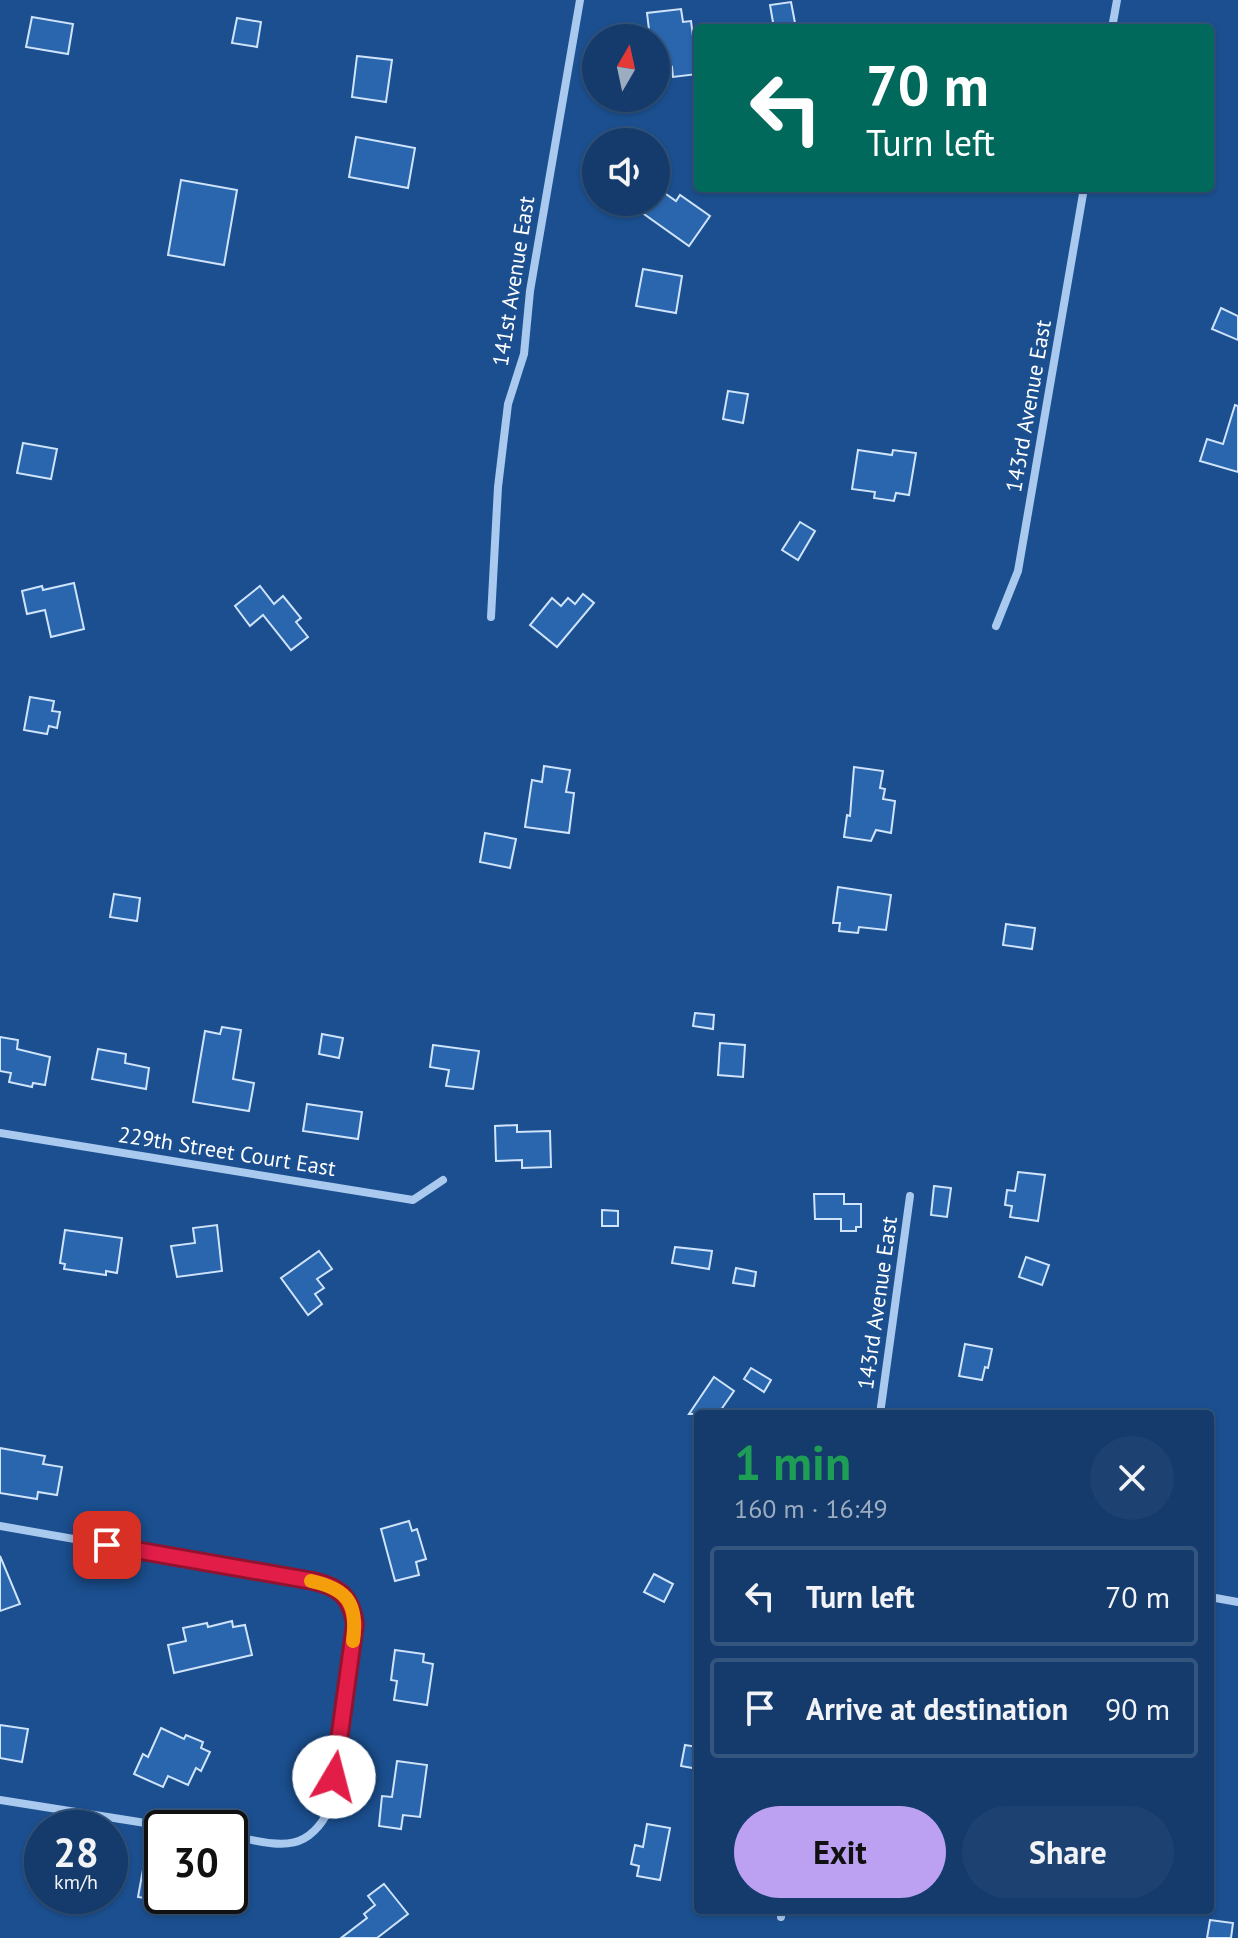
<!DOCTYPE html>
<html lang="en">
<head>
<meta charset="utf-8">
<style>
	:root { --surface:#143b6b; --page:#1d4271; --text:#f1f3f6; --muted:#9dadc1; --line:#33557e; --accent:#bca0f2 }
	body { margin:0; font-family:"PT Sans",sans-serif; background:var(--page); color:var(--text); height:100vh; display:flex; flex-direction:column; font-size:30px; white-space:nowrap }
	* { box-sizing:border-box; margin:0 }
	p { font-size:26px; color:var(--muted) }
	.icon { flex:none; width:44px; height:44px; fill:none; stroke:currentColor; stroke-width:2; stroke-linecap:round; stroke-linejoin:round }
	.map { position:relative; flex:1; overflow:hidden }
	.drawer { position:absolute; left:694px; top:1410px; width:520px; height:504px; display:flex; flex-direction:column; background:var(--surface); border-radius:8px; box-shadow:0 2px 6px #0004,0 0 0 2px var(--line) }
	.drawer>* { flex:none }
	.guide { position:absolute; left:694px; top:24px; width:520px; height:168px; border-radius:8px; box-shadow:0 2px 6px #0004,0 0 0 2px var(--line); background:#00695c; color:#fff; overflow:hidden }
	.needle { width:52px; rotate:9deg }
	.controls { position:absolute; left:582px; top:24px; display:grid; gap:16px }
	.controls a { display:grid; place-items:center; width:88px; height:88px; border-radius:50%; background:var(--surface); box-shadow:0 2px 6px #0004,0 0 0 2px var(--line); font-size:40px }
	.speed { position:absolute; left:24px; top:1810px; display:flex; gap:16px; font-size:40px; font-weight:700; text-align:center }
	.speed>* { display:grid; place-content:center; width:104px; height:104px; border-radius:50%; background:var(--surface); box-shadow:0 2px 6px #0004,0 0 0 2px var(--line); line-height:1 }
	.speed small { font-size:20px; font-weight:400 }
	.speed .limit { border:4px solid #111; border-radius:12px; background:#fff; color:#111 }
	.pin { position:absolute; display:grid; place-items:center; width:68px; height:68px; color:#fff; margin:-34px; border-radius:16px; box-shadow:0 4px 12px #0006 }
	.me { position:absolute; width:88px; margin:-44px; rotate:8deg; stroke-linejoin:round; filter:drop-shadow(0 0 6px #0008) }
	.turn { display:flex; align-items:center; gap:28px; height:168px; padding:0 40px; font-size:36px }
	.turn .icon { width:104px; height:104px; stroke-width:2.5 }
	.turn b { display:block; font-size:56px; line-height:68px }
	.round { display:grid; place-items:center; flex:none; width:84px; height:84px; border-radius:42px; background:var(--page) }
	.overview { display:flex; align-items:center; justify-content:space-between; height:136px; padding:0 40px }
	h1 { font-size:48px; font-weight:700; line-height:60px; color:#1e9e55 }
	.button { display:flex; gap:16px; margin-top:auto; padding:16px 40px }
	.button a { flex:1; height:92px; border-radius:48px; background:var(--accent); color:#111; font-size:32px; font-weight:700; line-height:92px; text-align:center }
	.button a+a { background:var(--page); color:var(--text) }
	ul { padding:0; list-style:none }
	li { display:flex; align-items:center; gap:24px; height:100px; margin:0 16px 12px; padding:0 24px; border:4px solid var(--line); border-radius:8px }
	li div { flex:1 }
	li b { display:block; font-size:30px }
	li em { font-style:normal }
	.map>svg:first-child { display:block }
</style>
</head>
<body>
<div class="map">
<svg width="1238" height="1938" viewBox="0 0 1238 1938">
	<rect width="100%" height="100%" fill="#1b4f8f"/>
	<g fill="#2a66ad" stroke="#cfe3fa" stroke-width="2">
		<path d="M791,2L796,28H774L770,5Z"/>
		<path d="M681,9L683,22L691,21L698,74L673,77L672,67L659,69L656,38H650L647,13Z"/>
		<path d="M32,17L73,24L68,54L26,47Z"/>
		<path d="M237,18L261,22L257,47L232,43Z"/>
		<path d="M357,56L392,60L386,102L352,97Z"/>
		<path d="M356,137L415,148L408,188L349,177Z"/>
		<path d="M181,180L237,190L224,265L168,255Z"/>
		<path d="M656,187L676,201L680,195L710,216L689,246L627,202H656Z"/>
		<path d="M643,269L682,276L676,313L636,306Z"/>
		<path d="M1221,308L1238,316V340L1212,329Z"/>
		<path d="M728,391L748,394L743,423L723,419Z"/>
		<path d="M1235,405L1238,406V472L1200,461L1207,439L1223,444Z"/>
		<path d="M23,443L57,449L51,479L17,473Z"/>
		<path d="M858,450L892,455L893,450L916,453L909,495L896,493L894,501L874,498L875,492L852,489Z"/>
		<path d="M800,522L815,531L798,560L782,550Z"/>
		<path d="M74,583L84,629L51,637L45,610L27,614L22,591L42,586L43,590Z"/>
		<path d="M260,586L274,604L283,596L301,618L296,622L308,637L291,650L263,615L250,626L235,606Z"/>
		<path d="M583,594L594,603L557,647L530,625L552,598L561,606L568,598L575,604Z"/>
		<path d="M30,697L54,701L52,711L60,712L57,728L49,726L47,734L24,730Z"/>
		<path d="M544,766L570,770L566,792L574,793L569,833L525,827L532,780L542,782Z"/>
		<path d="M854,767L883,771L880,788L885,789L883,799L895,801L891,833L876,830L871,841L844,837L847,815L850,816Z"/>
		<path d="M485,833L516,839L510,868L480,862Z"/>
		<path d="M838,887L891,895L886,930L859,927L858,933L839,931L840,923H833Z"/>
		<path d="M114,894L140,898L137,921L110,917Z"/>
		<path d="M1006,924L1035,928L1032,949L1003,945Z"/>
		<path d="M695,1013L714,1015L713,1029L693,1026Z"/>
		<path d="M222,1027L241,1030L233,1079L254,1083L249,1111L193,1102L205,1031L220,1034Z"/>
		<path d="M322,1034L343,1038L339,1058L319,1054Z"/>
		<path d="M0,1037L18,1040L17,1049L50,1057L45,1085L33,1083L32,1087L9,1082L11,1073L0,1071Z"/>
		<path d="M720,1043L745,1045L743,1077L718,1075Z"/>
		<path d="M433,1045L479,1051L473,1089L446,1086L449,1070L430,1067Z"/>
		<path d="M98,1049L126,1054L125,1063L149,1068L146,1089L92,1079Z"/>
		<path d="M307,1104L362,1112L358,1139L303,1131Z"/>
		<path d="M517,1125V1132L550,1131L551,1167L522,1168V1160L496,1161L495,1126Z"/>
		<path d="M1018,1172L1045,1175L1038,1221L1010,1217L1012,1206L1005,1205L1007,1190L1015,1191Z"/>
		<path d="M934,1186L951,1188L947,1217L931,1215Z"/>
		<path d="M814,1194H844V1204H861V1227H856V1231H841V1219H815Z"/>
		<path d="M602,1210L618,1211V1226H602Z"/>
		<path d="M217,1225L222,1271L177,1277L171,1246L195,1243L193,1228Z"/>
		<path d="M65,1230L122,1238L117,1273L106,1271V1275L64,1269L65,1264L60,1263Z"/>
		<path d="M675,1247L712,1251L709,1269L672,1263Z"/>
		<path d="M319,1251L332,1269L317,1279L324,1288L315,1294L322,1304L308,1315L281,1278Z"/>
		<path d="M1026,1257L1049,1265L1042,1285L1019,1277Z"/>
		<path d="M736,1268L756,1272L754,1286L733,1283Z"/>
		<path d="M965,1344L992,1349L988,1368L985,1367L982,1380L959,1376Z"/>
		<path d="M751,1368L771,1380L764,1392L744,1379Z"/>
		<path d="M714,1377L734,1391L718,1414H689Z"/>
		<path d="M0,1448L45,1456L43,1464L62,1467L57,1495L38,1492L37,1499L0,1493Z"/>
		<path d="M409,1521L412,1531L417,1529L426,1559L416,1562L419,1575L395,1581L381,1529Z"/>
		<path d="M0,1556L20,1604L0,1611Z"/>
		<path d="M654,1574L673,1584L664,1602L644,1592Z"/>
		<path d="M232,1621L233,1627L245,1625L252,1655L174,1673L168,1645L186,1641L183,1628L207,1623L208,1627Z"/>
		<path d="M395,1650L424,1654L423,1662L433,1664L427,1705L394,1700L397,1681L391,1680Z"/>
		<path d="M0,1725L28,1729L22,1762L0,1758Z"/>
		<path d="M161,1728L184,1739L186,1735L203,1742L201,1748L210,1752L201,1771L196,1768L188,1785L168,1776L163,1787L134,1774L143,1754L148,1757Z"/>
		<path d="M685,1745L698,1747V1769L681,1766Z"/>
		<path d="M397,1761L427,1765L420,1817L403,1815L401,1829L379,1826L382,1796L392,1797Z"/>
		<path d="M647,1824L670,1828L660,1880L637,1876L639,1866L631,1864L635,1845L643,1847Z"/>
		<path d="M144,1864L162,1867V1901L138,1897Z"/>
		<path d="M384,1884L408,1914L377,1938H341L367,1918L364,1914L375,1905L368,1896Z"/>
		<path d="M1210,1920L1233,1923L1231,1938H1207Z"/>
	</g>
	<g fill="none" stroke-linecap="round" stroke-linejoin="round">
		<g stroke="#a9c9ee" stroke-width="8">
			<path d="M1112,28L1117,0"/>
			<path d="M491,617L498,487L508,404L524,354L530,291L580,0"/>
			<path d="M996,626L1018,571L1084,188"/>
			<path d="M0,1133L413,1200L443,1180"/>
			<path d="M880,1414L910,1196"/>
			<path d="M0,1526L313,1581C340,1587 351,1597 355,1624L330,1808C306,1857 276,1844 230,1836"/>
			<path d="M1210,1597L1238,1602"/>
			<path d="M0,1800L177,1828"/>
			<path d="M781,1917L782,1910"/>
		</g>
	</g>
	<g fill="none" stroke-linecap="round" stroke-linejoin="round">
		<defs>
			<path id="route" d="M107,1545L313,1581C340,1587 351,1597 355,1624L334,1777"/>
		</defs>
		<use href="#route" stroke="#92132f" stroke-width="20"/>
		<use href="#route" stroke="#e11d48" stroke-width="14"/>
		<path stroke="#f59e0b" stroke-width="14" d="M311,1581C348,1589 358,1604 353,1641"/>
	</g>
	<g text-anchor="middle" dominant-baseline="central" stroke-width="8" stroke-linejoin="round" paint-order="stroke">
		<g font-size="22" fill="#fff" stroke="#1b4f8f">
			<text transform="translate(513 281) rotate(-81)">141st Avenue East</text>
			<text transform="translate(1028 406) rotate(-80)">143rd Avenue East</text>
			<text transform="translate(227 1151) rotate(9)">229th Street Court East</text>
			<text transform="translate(877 1303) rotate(-82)">143rd Avenue East</text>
		</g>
	</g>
</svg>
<div class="controls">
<a><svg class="needle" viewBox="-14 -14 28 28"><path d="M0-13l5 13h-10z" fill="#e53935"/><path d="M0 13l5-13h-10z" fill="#9dadc1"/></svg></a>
<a><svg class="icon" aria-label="sound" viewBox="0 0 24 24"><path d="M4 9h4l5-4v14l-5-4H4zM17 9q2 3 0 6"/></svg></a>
</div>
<div class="speed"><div>28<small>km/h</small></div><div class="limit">30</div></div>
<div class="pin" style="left:107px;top:1545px;background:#d93025"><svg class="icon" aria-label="arrive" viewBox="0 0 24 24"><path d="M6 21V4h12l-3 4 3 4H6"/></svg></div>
<svg class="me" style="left:334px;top:1777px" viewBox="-20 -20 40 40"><circle r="19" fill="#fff"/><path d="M0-13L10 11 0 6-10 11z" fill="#e11d48"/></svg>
<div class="guide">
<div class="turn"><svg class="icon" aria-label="left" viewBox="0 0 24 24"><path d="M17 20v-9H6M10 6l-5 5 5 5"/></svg><div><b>70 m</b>Turn left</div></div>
</div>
<section class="drawer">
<div class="overview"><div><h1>1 min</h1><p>160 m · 16:49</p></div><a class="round"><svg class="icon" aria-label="close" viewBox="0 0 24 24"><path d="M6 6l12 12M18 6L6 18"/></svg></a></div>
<ul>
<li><svg class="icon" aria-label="left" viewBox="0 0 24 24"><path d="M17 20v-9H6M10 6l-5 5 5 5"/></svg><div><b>Turn left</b></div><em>70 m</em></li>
<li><svg class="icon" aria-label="arrive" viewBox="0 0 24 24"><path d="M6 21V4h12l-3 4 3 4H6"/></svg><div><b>Arrive at destination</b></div><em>90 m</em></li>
</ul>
<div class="button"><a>Exit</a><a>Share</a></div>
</section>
</div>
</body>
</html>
